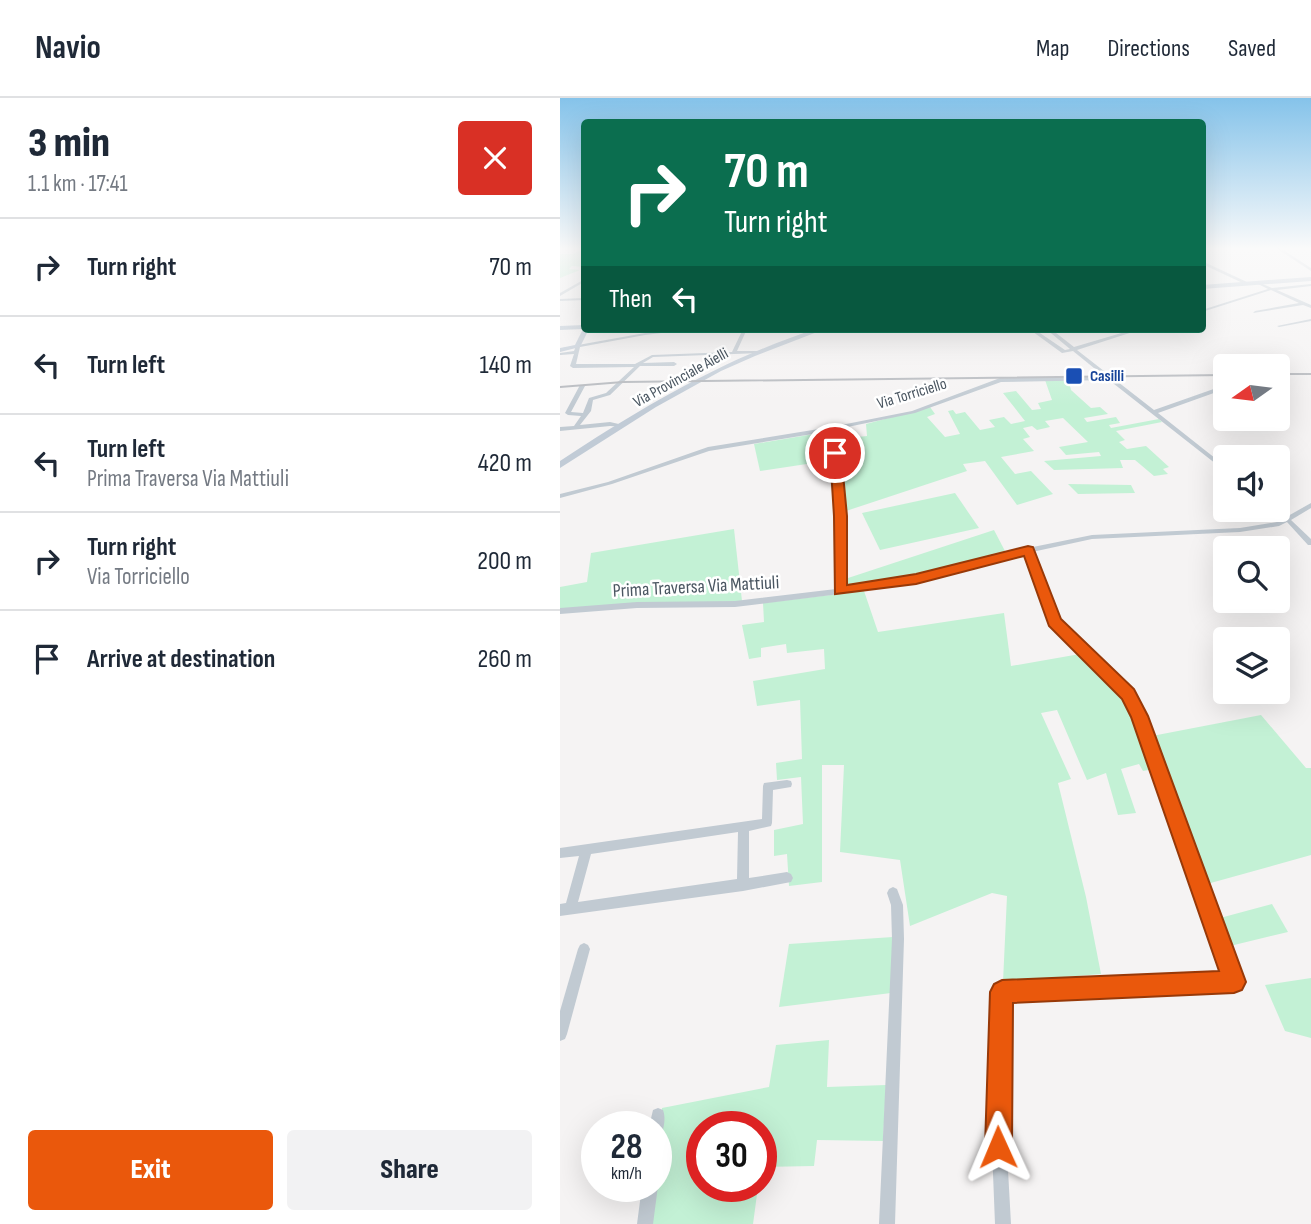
<!DOCTYPE html>
<html lang="en">
<head>
<meta charset="utf-8">
<style>
	:root { --surface:#fff; --page:#f2f2f3; --text:#1f2937; --muted:#747a83; --line:#e0e1e3; --accent:#ea580c }
	body { margin:0; font-family:"Sofia Sans Condensed",sans-serif; background:var(--page); color:var(--text); height:100vh; display:flex; flex-direction:column; font-size:26px; white-space:nowrap }
	* { box-sizing:border-box; margin:0 }
	p { font-size:23px; color:var(--muted) }
	.icon { flex:none; width:38px; height:38px; fill:none; stroke:currentColor; stroke-width:2; stroke-linecap:round; stroke-linejoin:round }
	.map { position:relative; flex:1; overflow:hidden }
	.details { display:flex; flex-direction:column; background:var(--surface); width:560px }
	.details>* { flex:none }
	.banner { position:absolute; left:21px; top:21px; width:625px; height:214px; border-radius:7px; box-shadow:0 7px 28px #0002; background:#0b6e4f; color:#fff; overflow:hidden }
	.needle { width:46px; rotate:256deg }
	.tools { position:absolute; left:653px; top:256px; display:grid; gap:14px }
	.tools a { display:grid; place-items:center; width:77px; height:77px; border-radius:7px; background:var(--surface); box-shadow:0 7px 28px #0002; font-size:35px }
	.speed { position:absolute; left:21px; top:1013px; display:flex; gap:14px; font-size:35px; font-weight:700; text-align:center }
	.speed>* { display:grid; place-content:center; width:91px; height:91px; border-radius:50%; background:var(--surface); box-shadow:0 7px 28px #0002; line-height:1 }
	.speed small { font-size:18px; font-weight:400 }
	.speed .limit { border:10px solid #d22; background:#fff; color:#111 }
	.pin { position:absolute; display:grid; place-items:center; width:60px; height:60px; color:#fff; margin:-30px; border:4px solid #fff; border-radius:50%; box-shadow:0 2px 7px #0007 }
	.me { position:absolute; width:77px; margin:-38px; rotate:359deg; stroke-linejoin:round; filter:drop-shadow(0 0 5px #0008) }
	.turn { display:flex; align-items:center; gap:24px; height:147px; padding:0 28px; font-size:32px }
	.turn .icon { width:91px; height:91px; stroke-width:2.5 }
	.turn b { display:block; font-size:49px; line-height:60px }
	.then { display:flex; align-items:center; height:66px; padding:0 28px; background:#0003; gap:14px; font-size:26px }
	.round { display:grid; place-items:center; flex:none; width:74px; height:74px; border-radius:7px; background:var(--page) }
	.headline { display:flex; align-items:center; justify-content:space-between; height:119px; padding:0 28px }
	h1 { font-size:42px; font-weight:800; line-height:52px }
	.primary-button { display:flex; gap:14px; margin-top:auto; padding:14px 28px }
	.primary-button a { flex:1; height:80px; border-radius:7px; background:var(--accent); color:#fff; font-size:28px; font-weight:800; line-height:80px; text-align:center }
	.primary-button a+a { background:var(--page); color:var(--text) }
	ul { padding:0; list-style:none }
	li { display:flex; align-items:center; gap:21px; height:98px; padding:0 28px; border-top:2px solid var(--line) }
	li div { flex:1 }
	li b { display:block; font-size:26px }
	li em { font-style:normal }
	header { display:flex; align-items:center; gap:42px; box-sizing:border-box; height:98px; padding:0 35px; background:var(--surface); border-bottom:2px solid var(--line) }
	header strong { font-size:33px }
	nav { display:flex; gap:38px; margin-inline-start:auto; font-size:24px }
	main { display:flex; flex:1; min-height:0 }
	.map>svg:first-child { display:block }
</style>
</head>
<body>
<header>
<strong>Navio</strong>
<nav><a>Map</a><a>Directions</a><a>Saved</a></nav>
</header>
<main>
<section class="details">
<div class="headline"><div><h1>3 min</h1><p>1.1 km · 17:41</p></div><a class="round" style="background:#d93025;color:#fff"><svg class="icon" aria-label="close" viewBox="0 0 24 24"><path d="M6 6l12 12M18 6L6 18"/></svg></a></div>
<ul>
<li><svg class="icon" aria-label="right" viewBox="0 0 24 24"><path d="M7 20v-9h11M14 6l5 5-5 5"/></svg><div><b>Turn right</b></div><em>70 m</em></li>
<li><svg class="icon" aria-label="left" viewBox="0 0 24 24"><path d="M17 20v-9H6M10 6l-5 5 5 5"/></svg><div><b>Turn left</b></div><em>140 m</em></li>
<li><svg class="icon" aria-label="left" viewBox="0 0 24 24"><path d="M17 20v-9H6M10 6l-5 5 5 5"/></svg><div><b>Turn left</b><p>Prima Traversa Via Mattiuli</p></div><em>420 m</em></li>
<li><svg class="icon" aria-label="right" viewBox="0 0 24 24"><path d="M7 20v-9h11M14 6l5 5-5 5"/></svg><div><b>Turn right</b><p>Via Torriciello</p></div><em>200 m</em></li>
<li><svg class="icon" aria-label="arrive" viewBox="0 0 24 24"><path d="M6 21V4h12l-3 4 3 4H6"/></svg><div><b>Arrive at destination</b></div><em>260 m</em></li>
</ul>
<div class="primary-button"><a>Exit</a><a>Share</a></div>
</section>
<div class="map">
<svg width="751" height="1126" viewBox="0 0 751 1126">
	<rect width="100%" height="100%" fill="#f5f3f3"/>
	<g fill="#c3f1d5">
		<path d="M24,150V169L12,168L9,171L20,172L0,180V156H13Z"/>
		<path d="M512,281L518,287L510,288L511,292L531,310L540,309L548,316L524,320L527,324L556,319L560,325L549,327L551,330L599,321L602,324L556,333L565,342L559,344L567,351L586,348L609,369L603,371L608,376L594,378L575,362H560L563,370L494,372L484,363L541,358L539,354L506,357L499,349L528,344L503,320L485,323L490,329L477,332L472,328L463,330L470,339L463,341L474,353L441,359L455,376L471,373L493,396L457,407L425,363L403,366L407,373L286,413L281,396L277,332L286,330L287,340L307,338L306,326L370,309L375,316L367,319L385,339L400,336L388,313L393,312L396,316L405,314L420,332L435,329L429,322L444,319L451,326L465,323L443,295L456,293L472,312L481,311L478,305L492,302L485,282Z"/>
		<path d="M260,335V364L200,373L194,346Z"/>
		<path d="M508,386L571,387L575,395L518,396Z"/>
		<path d="M395,395L419,430L320,452L302,415Z"/>
		<path d="M174,431L182,503L0,511V489L27,484L31,455Z"/>
		<path d="M434,432L446,455L354,478L286,489L285,481Z"/>
		<path d="M304,493L318,534L444,515L451,568L520,556L569,604L594,671L583,673L579,666L561,671L576,715L558,717L546,675L527,682L497,612L481,615L511,681L498,685L526,799L541,876L443,884L447,798L432,795L350,828L340,762L280,754L284,667H262V784L229,788L227,756L214,758V732L243,726L241,679L217,682L216,665L242,661L240,602L197,608L193,583L265,571L264,551L227,555L226,546L201,550V559L189,561L182,527L204,524L203,505Z"/>
		<path d="M701,617L746,670H751V757L647,786L592,638Z"/>
		<path d="M712,806L728,834L670,848L660,820Z"/>
		<path d="M333,839L331,895L219,909L229,846Z"/>
		<path d="M751,880V940L725,933L705,887Z"/>
		<path d="M269,942L267,989L326,987L323,1043L257,1042L254,1068L201,1069V1029H142V1088L198,1089L193,1126H89L96,1088L102,1010L209,989L216,947Z"/>
	</g>
	<g fill="none" stroke-linecap="round" stroke-linejoin="round">
		<g fill="#c1cad2" fill-rule="evenodd">
			<path d="M716,150H720L751,170V173Z"/>
			<path d="M642,163L689,185L690,186L687,187L642,166Z"/>
			<path d="M23,182H24V184L0,198V195Z"/>
			<path d="M698,184L712,190L751,186V188L717,192L751,207V210L743,207L693,215L695,213L739,205L711,192L642,214V212L708,191L698,186Z"/>
			<path d="M24,200V202L0,203V201Z"/>
			<path d="M751,221V223L719,229L717,228Z"/>
			<path d="M120,231H135L85,237L20,249L16,266H75L92,257L172,254L183,231H187L177,253H201L203,254L201,255L93,259L83,265L114,264L117,266L114,268H80L50,297L33,302L31,313L20,327L50,324L63,327V329L50,328L0,333V329L14,328L21,318L8,317L5,315L20,287L25,288L11,314L23,315L29,300L46,295L74,269L13,270L10,268L14,256L0,257V255L14,253L16,248L18,247L85,235Z"/>
			<path d="M469,231H474L505,252L510,251L486,231H491L514,249L575,231H582L517,252L594,312L665,287V291L598,315L665,368V373L549,282L441,284L355,315L273,332L276,334L284,418V490L356,478L468,450L532,437L680,430L717,424L723,421L714,411H718V409L728,418L751,405V410L731,422L751,441V447H748L727,424L719,428L680,434L532,441L472,454L499,523L571,593L585,618L680,884L679,889L674,890L448,900L444,1000L451,1126H435L430,1000L436,894L437,889L442,888L666,878L575,618L565,599L492,526L466,456L356,484L280,496L175,509L77,510L0,516V510L77,504L175,503L276,491L278,418L271,333L149,353L52,386L0,400V396L48,384L148,349L271,329L352,313L440,280L545,279L513,253L502,255Z"/>
			<path d="M724,266L727,268L726,269L718,271V268Z"/>
			<path d="M227,682L231,683L232,686L231,689L213,692L212,725L211,728L189,733V780L227,774L231,776L233,780L231,784L183,793L0,818V806L6,805L19,758L0,760V750L202,721L203,688L204,685ZM178,734L177,781L18,804L31,756Z"/>
			<path d="M333,789L337,791L343,807L344,841L335,1126H319L332,841L331,807L327,795L329,791Z"/>
			<path d="M24,845L28,847L30,851L7,936L5,941L0,943V913L18,851L20,847Z"/>
			<path d="M98,1010L103,1012C106,1020 104,1030 101,1038L96,1040V1029H89L93,1012Z"/>
			<path d="M96,1085L98,1088L93,1126H77L82,1088H96Z"/>
		</g>
		<g fill="#c1cbd6" fill-rule="evenodd">
			<path d="M751,179V183L642,191V187Z"/>
			<path d="M24,227V231H29L20,249L0,254V250L15,247L23,231L0,232V228Z"/>
			<path d="M256,231H265L195,258L161,273L96,309L0,370V363C81,310 163,261 256,231Z"/>
		</g>
		<g stroke="#b5b8bd" stroke-width="2">
			<path d="M718,276H751"/>
			<path d="M0,289L63,284L665,277"/>
		</g>
	</g>
	<linearGradient id="sky" x2="0" y2="1"><stop stop-color="#85c3ea"/><stop offset="0.49" stop-color="#fafafa"/><stop offset="1" stop-color="#fafafa" stop-opacity="0"/></linearGradient>
	<rect width="751" height="307" fill="url(#sky)"/>
	<path fill="#ea580c" stroke="#983908" stroke-width="2" d="M275,352L281,355L287,418V487L356,476L468,448L473,449L501,521L574,591L588,618L686,884L682,892L674,895L453,905L452,1049L448,1058L438,1062L429,1058L425,1049L430,894L434,886L442,882L659,873L571,619L562,601L489,528L464,458L356,486L275,496L274,418L270,355Z"/>
	<rect fill="#1a4fb4" stroke="#fff" stroke-width="2.5" x="505" y="269" width="18" height="18" rx="3.5"/>
	<g text-anchor="middle" dominant-baseline="central" stroke-width="5" stroke-linejoin="round" paint-order="stroke">
		<g font-size="16" font-weight="bold" fill="#164399" stroke="#fff" text-anchor="start">
			<text x="530" y="278">Casilli</text>
		</g>
		<g font-size="16" fill="#4a5661" stroke="#fff">
			<text transform="translate(121 280) rotate(-29)">Via Provinciale Aielli</text>
			<text transform="translate(352 296) rotate(-17)">Via Torriciello</text>
		</g>
		<g font-size="19" fill="#4a5661" stroke="#fff">
			<text transform="translate(136 489) rotate(-3)">Prima Traversa Via Mattiuli</text>
		</g>
	</g>
</svg>
<div class="tools">
<a><svg class="needle" viewBox="-14 -14 28 28"><path d="M0-13l5 13h-10z" fill="#e53935"/><path d="M0 13l5-13h-10z" fill="#747a83"/></svg></a>
<a><svg class="icon" aria-label="sound" viewBox="0 0 24 24"><path d="M4 9h4l5-4v14l-5-4H4zM17 9q2 3 0 6"/></svg></a>
<a><svg class="icon" aria-label="search" viewBox="0 0 24 24"><circle cx="10" cy="10" r="6"/><path d="M15 15l6 6"/></svg></a>
<a><svg class="icon" aria-label="layers" viewBox="0 0 24 24"><path d="M12 4l9 5-9 5-9-5zM3 14l9 5 9-5"/></svg></a>
</div>
<div class="speed"><div>28<small>km/h</small></div><div class="limit">30</div></div>
<div class="pin" style="left:275px;top:355px;background:#d93025"><svg class="icon" aria-label="arrive" viewBox="0 0 24 24"><path d="M6 21V4h12l-3 4 3 4H6"/></svg></div>
<svg class="me" style="left:438px;top:1049px" viewBox="-20 -20 40 40"><path d="M0-17L14 15 0 8-14 15z" fill="#ea580c" stroke="#fff" stroke-width="4"/></svg>
<div class="banner">
<div class="turn"><svg class="icon" aria-label="right" viewBox="0 0 24 24"><path d="M7 20v-9h11M14 6l5 5-5 5"/></svg><div><b>70 m</b>Turn right</div></div>
<div class="then">Then<svg class="icon" aria-label="left" viewBox="0 0 24 24"><path d="M17 20v-9H6M10 6l-5 5 5 5"/></svg></div>
</div>
</div>
</main>
</body>
</html>
